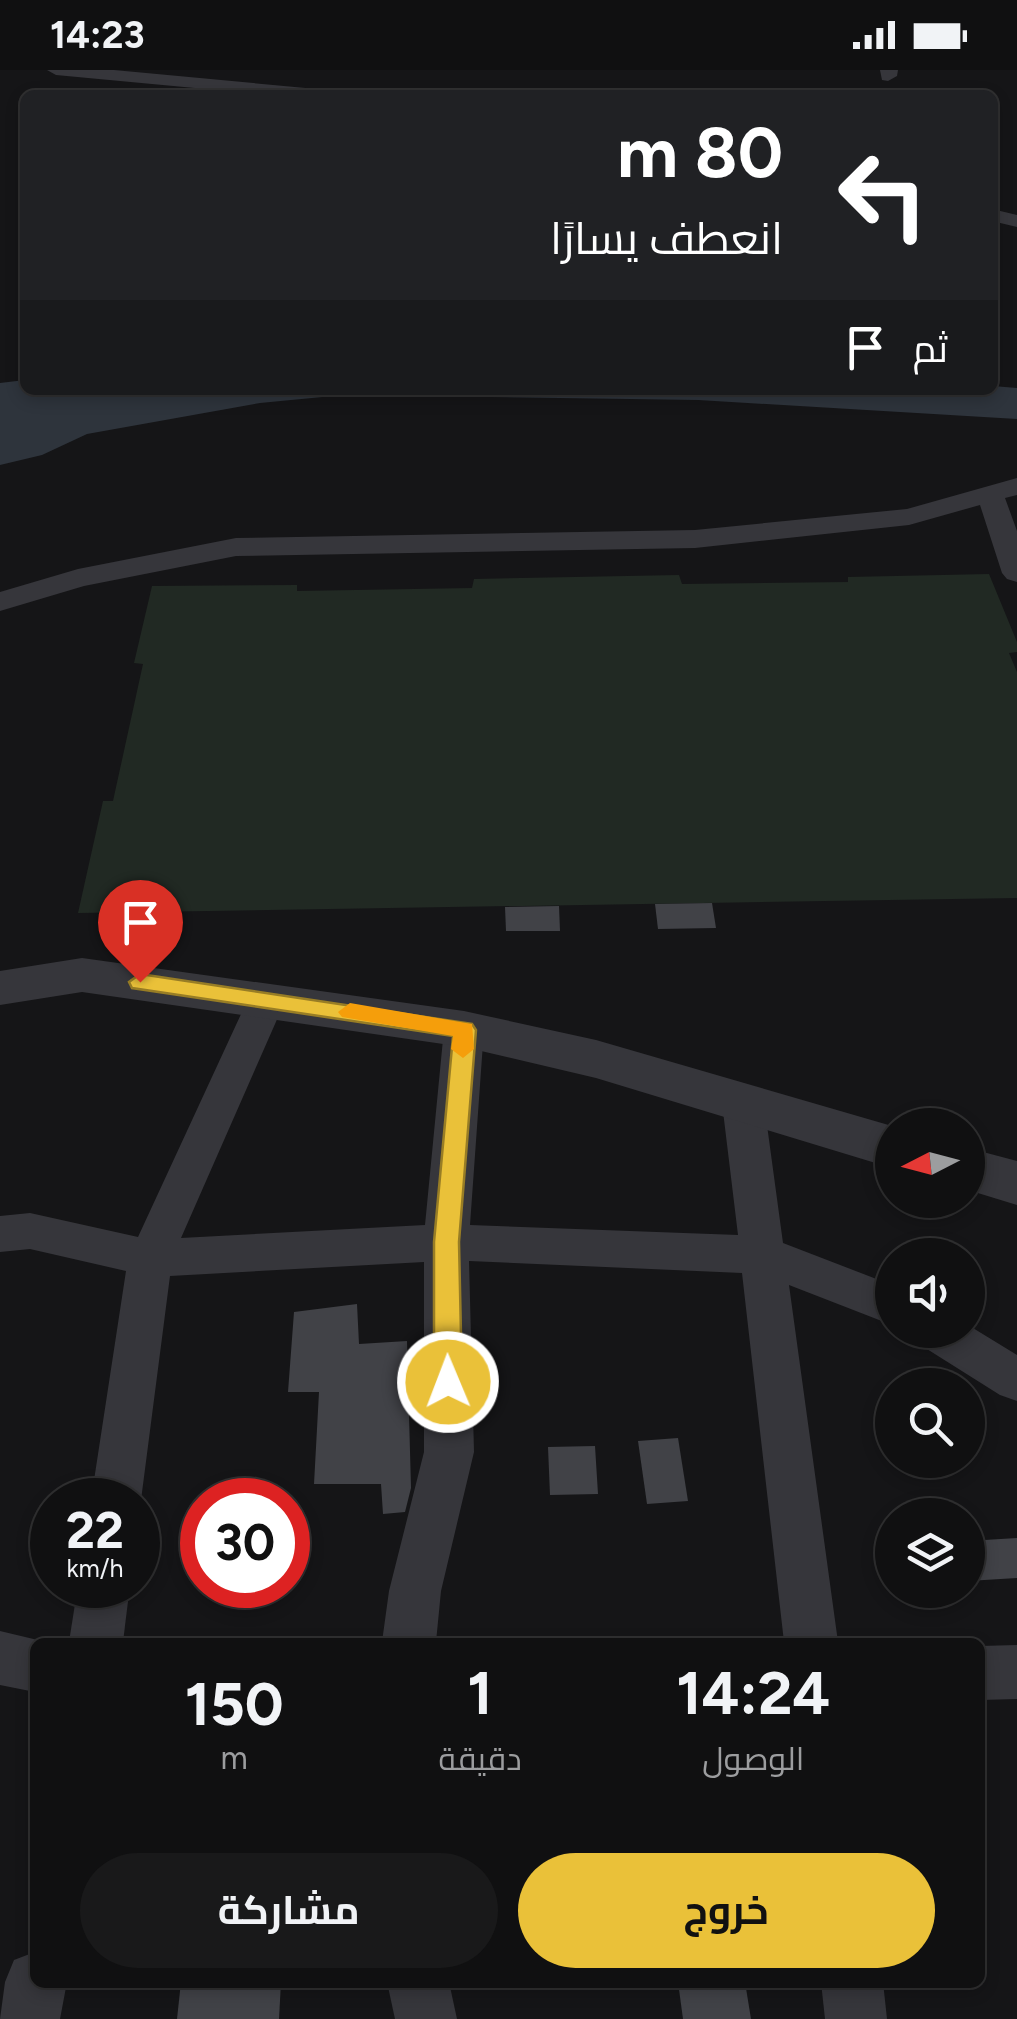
<!DOCTYPE html>
<html lang="ar">
<head>
<meta charset="utf-8">
<style>
	:root { --surface:#101011; --page:#19191a; --text:#f1f3f6; --muted:#9c9d9f; --line:#303031; --accent:#eac139 }
	body { margin:0; font-family:Figtree,Cairo,sans-serif; background:var(--page); color:var(--text); direction:rtl; height:100vh; display:flex; flex-direction:column; font-size:38px; white-space:nowrap }
	* { box-sizing:border-box; margin:0 }
	p { font-size:32px; color:var(--muted) }
	.icon { flex:none; width:55px; height:55px; fill:none; stroke:currentColor; stroke-width:2; stroke-linecap:round; stroke-linejoin:round }
	.map { position:relative; flex:1; overflow:hidden; direction:ltr }
	.sheet { position:absolute; left:30px; top:1568px; width:955px; height:350px; display:flex; flex-direction:column; background:var(--surface); border-radius:15px; box-shadow:0 5px 15px #0003,0 0 0 2px var(--line); direction:rtl }
	.sheet>* { flex:none }
	.banner { position:absolute; left:20px; top:20px; width:978px; height:305px; border-radius:15px; box-shadow:0 5px 15px #0003,0 0 0 2px var(--line); direction:rtl; background:#202124; color:#fff; overflow:hidden }
	.needle { width:65px; rotate:264deg }
	.tools { position:absolute; left:875px; top:1038px; display:grid; gap:20px }
	.tools a { display:grid; place-items:center; width:110px; height:110px; border-radius:50%; background:var(--surface); box-shadow:0 5px 15px #0003,0 0 0 2px var(--line); font-size:50px }
	.speed { position:absolute; left:30px; top:1408px; display:flex; gap:20px; font-size:50px; font-weight:700; text-align:center }
	.speed>* { display:grid; place-content:center; width:130px; height:130px; border-radius:50%; background:var(--surface); box-shadow:0 5px 15px #0003,0 0 0 2px var(--line); line-height:1 }
	.speed small { font-size:25px; font-weight:400 }
	.speed .limit { border:15px solid #d22; background:#fff; color:#111 }
	.pin { position:absolute; display:grid; place-items:center; width:85px; height:85px; color:#fff; margin:-102px -42px; border-radius:50% 50% 50% 0; rotate:-45deg; box-shadow:0 0 10px #0007 }
	.pin .icon { rotate:45deg }
	.me { position:absolute; width:110px; margin:-55px; rotate:359deg; stroke-linejoin:round; filter:drop-shadow(0 0 8px #0008) }
	.turn { display:flex; align-items:center; gap:35px; height:210px; padding:0 50px; font-size:45px }
	.turn .icon { width:130px; height:130px; stroke-width:2.5 }
	.turn b { display:block; font-size:70px; line-height:85px }
	.then { display:flex; align-items:center; height:95px; padding:0 50px; background:#0003; gap:20px; font-size:38px }
	.eta { display:flex; justify-content:space-evenly; align-items:center; height:170px; text-align:center }
	.eta b { font-size:60px; font-weight:700; line-height:70px }
	.cta { display:flex; gap:20px; margin-top:auto; padding:20px 50px }
	.cta a { flex:1; height:115px; border-radius:60px; background:var(--accent); color:#111; font-size:40px; font-weight:700; line-height:115px; text-align:center }
	.cta a+a { background:var(--page); color:var(--text) }
	.status { display:flex; justify-content:space-between; align-items:center; height:70px; padding:0 50px; background:var(--surface); direction:ltr }
	.status svg { height:28px; fill:currentColor }
	.map>svg:first-child { display:block }
</style>
</head>
<body>
<div class="status"><b>14:23</b><svg viewBox="0 0 49 12"><path d="M0 12V9h3v3zM5 12V6h3v6zM10 12V3h3v9zM15 12V0h3v12zM26 1h20v11H26zM47 4h2v5h-2z"/></svg></div>
<div class="map">
<svg width="1017" height="1949" viewBox="0 0 1017 1949">
	<rect width="100%" height="100%" fill="#151517"/>
	<path fill="#212923" d="M989,504L1017,572V582L1009,583L1017,602V828L78,843L103,731H113L143,594L134,593L152,516L297,515V521L472,518L474,509L679,505L682,514L848,512V507Z"/>
	<path fill="#2e343c" d="M25,310V320H992L993,316L1017,318V349L698,330L343,325L260,333L87,364L42,385L0,395V313Z"/>
	<g fill="#414247">
		<path d="M712,833L716,858L658,859L655,834Z"/>
		<path d="M559,836L560,861H506L505,837Z"/>
		<path d="M357,1234L359,1274L407,1271L411,1418L405,1442L383,1444L381,1414H314L319,1322H288L294,1242Z"/>
		<path d="M678,1368L688,1431L647,1434L638,1371Z"/>
		<path d="M595,1376L598,1424L550,1425L548,1377Z"/>
		<path d="M1017,1468V1508L968,1511V1471Z"/>
		<path d="M181,1912H281L279,1949H177Z"/>
		<path d="M678,1912H745L751,1949H683Z"/>
	</g>
	<g fill="none" stroke-linecap="round" stroke-linejoin="round">
		<g fill="#36363b" fill-rule="evenodd">
			<path d="M47,0H114L327,20L336,25H268L56,5Z"/>
			<path d="M880,0H898L897,6L888,11L882,10Z"/>
			<path d="M992,139L1017,145V157L992,151Z"/>
			<path d="M1017,408V425L1005,428L1017,461V512L1007,509L1002,503L980,435L909,455L695,478L236,486L84,516L0,541V522L78,499L236,468L695,460L907,439Z"/>
			<path d="M267,915L281,919L286,929L181,1168L425,1155L444,959L450,949L464,944L478,949L484,959L470,1155L738,1165L722,1033L728,1022L743,1017L758,1022L764,1033L783,1173L892,1215V1255L789,1215L838,1572H784L742,1203L469,1191L474,1382L441,1521L436,1572H382L389,1521L424,1382V1192L170,1206L141,1430L138,1438V1430H91L126,1201L30,1179L0,1182V1146L30,1143L138,1167L248,929L253,919Z"/>
			<path d="M968,1255L1017,1285V1331L1000,1325L919,1274L912,1260H968Z"/>
			<path d="M78,1515H130L123,1572H69Z"/>
			<path d="M0,1561L46,1572H35V1622L0,1615Z"/>
			<path d="M1017,1575V1629L980,1630V1576Z"/>
			<path d="M35,1882V1912H67L60,1949H0L5,1912L14,1890Z"/>
			<path d="M387,1912H449L457,1949H395Z"/>
			<path d="M821,1912H883L887,1949H825Z"/>
		</g>
		<g fill="#36363b" fill-rule="evenodd">
			<path d="M82,888L464,941L596,970L892,1056V1098L596,1008L464,977L82,922L0,935V901Z"/>
			<path d="M968,1078L1017,1091V1135L968,1120Z"/>
		</g>
	</g>
	<path fill="#eac139" stroke="#987d25" stroke-width="2.5" d="M140,904L472,954L476,960L459,1172L462,1312L458,1321L448,1324L438,1321L434,1312V1172L453,966L132,918L129,912Z"/>
	<path fill="#f59e0b" d="M350,933L472,954L474,979L463,988L451,979L453,966L342,947L338,942Z"/>
</svg>
<div class="tools">
<a><svg class="needle" viewBox="-14 -14 28 28"><path d="M0-13l5 13h-10z" fill="#e53935"/><path d="M0 13l5-13h-10z" fill="#9c9d9f"/></svg></a>
<a><svg class="icon" aria-label="sound" viewBox="0 0 24 24"><path d="M4 9h4l5-4v14l-5-4H4zM17 9q2 3 0 6"/></svg></a>
<a><svg class="icon" aria-label="search" viewBox="0 0 24 24"><circle cx="10" cy="10" r="6"/><path d="M15 15l6 6"/></svg></a>
<a><svg class="icon" aria-label="layers" viewBox="0 0 24 24"><path d="M12 4l9 5-9 5-9-5zM3 14l9 5 9-5"/></svg></a>
</div>
<div class="speed"><div>22<small>km/h</small></div><div class="limit">30</div></div>
<div class="pin" style="left:140px;top:912px;background:#d93025"><svg class="icon" aria-label="arrive" viewBox="0 0 24 24"><path d="M6 21V4h12l-3 4 3 4H6"/></svg></div>
<svg class="me" style="left:448px;top:1312px" viewBox="-20 -20 40 40"><circle r="17" fill="#eac139" stroke="#fff" stroke-width="3"/><path d="M0-11L8 9 0 5-8 9z" fill="#fff"/></svg>
<div class="banner">
<div class="turn"><svg class="icon" aria-label="left" viewBox="0 0 24 24"><path d="M17 20v-9H6M10 6l-5 5 5 5"/></svg><div><b>80 m</b>انعطف يسارًا</div></div>
<div class="then">ثم<svg class="icon" aria-label="arrive" viewBox="0 0 24 24"><path d="M6 21V4h12l-3 4 3 4H6"/></svg></div>
</div>
<section class="sheet">
<div class="eta">
<div><b>14:24</b><p>الوصول</p></div>
<div><b>1</b><p>دقيقة</p></div>
<div><b>150</b><p>m</p></div>
</div>
<div class="cta"><a>خروج</a><a>مشاركة</a></div>
</section>
</div>
</body>
</html>
